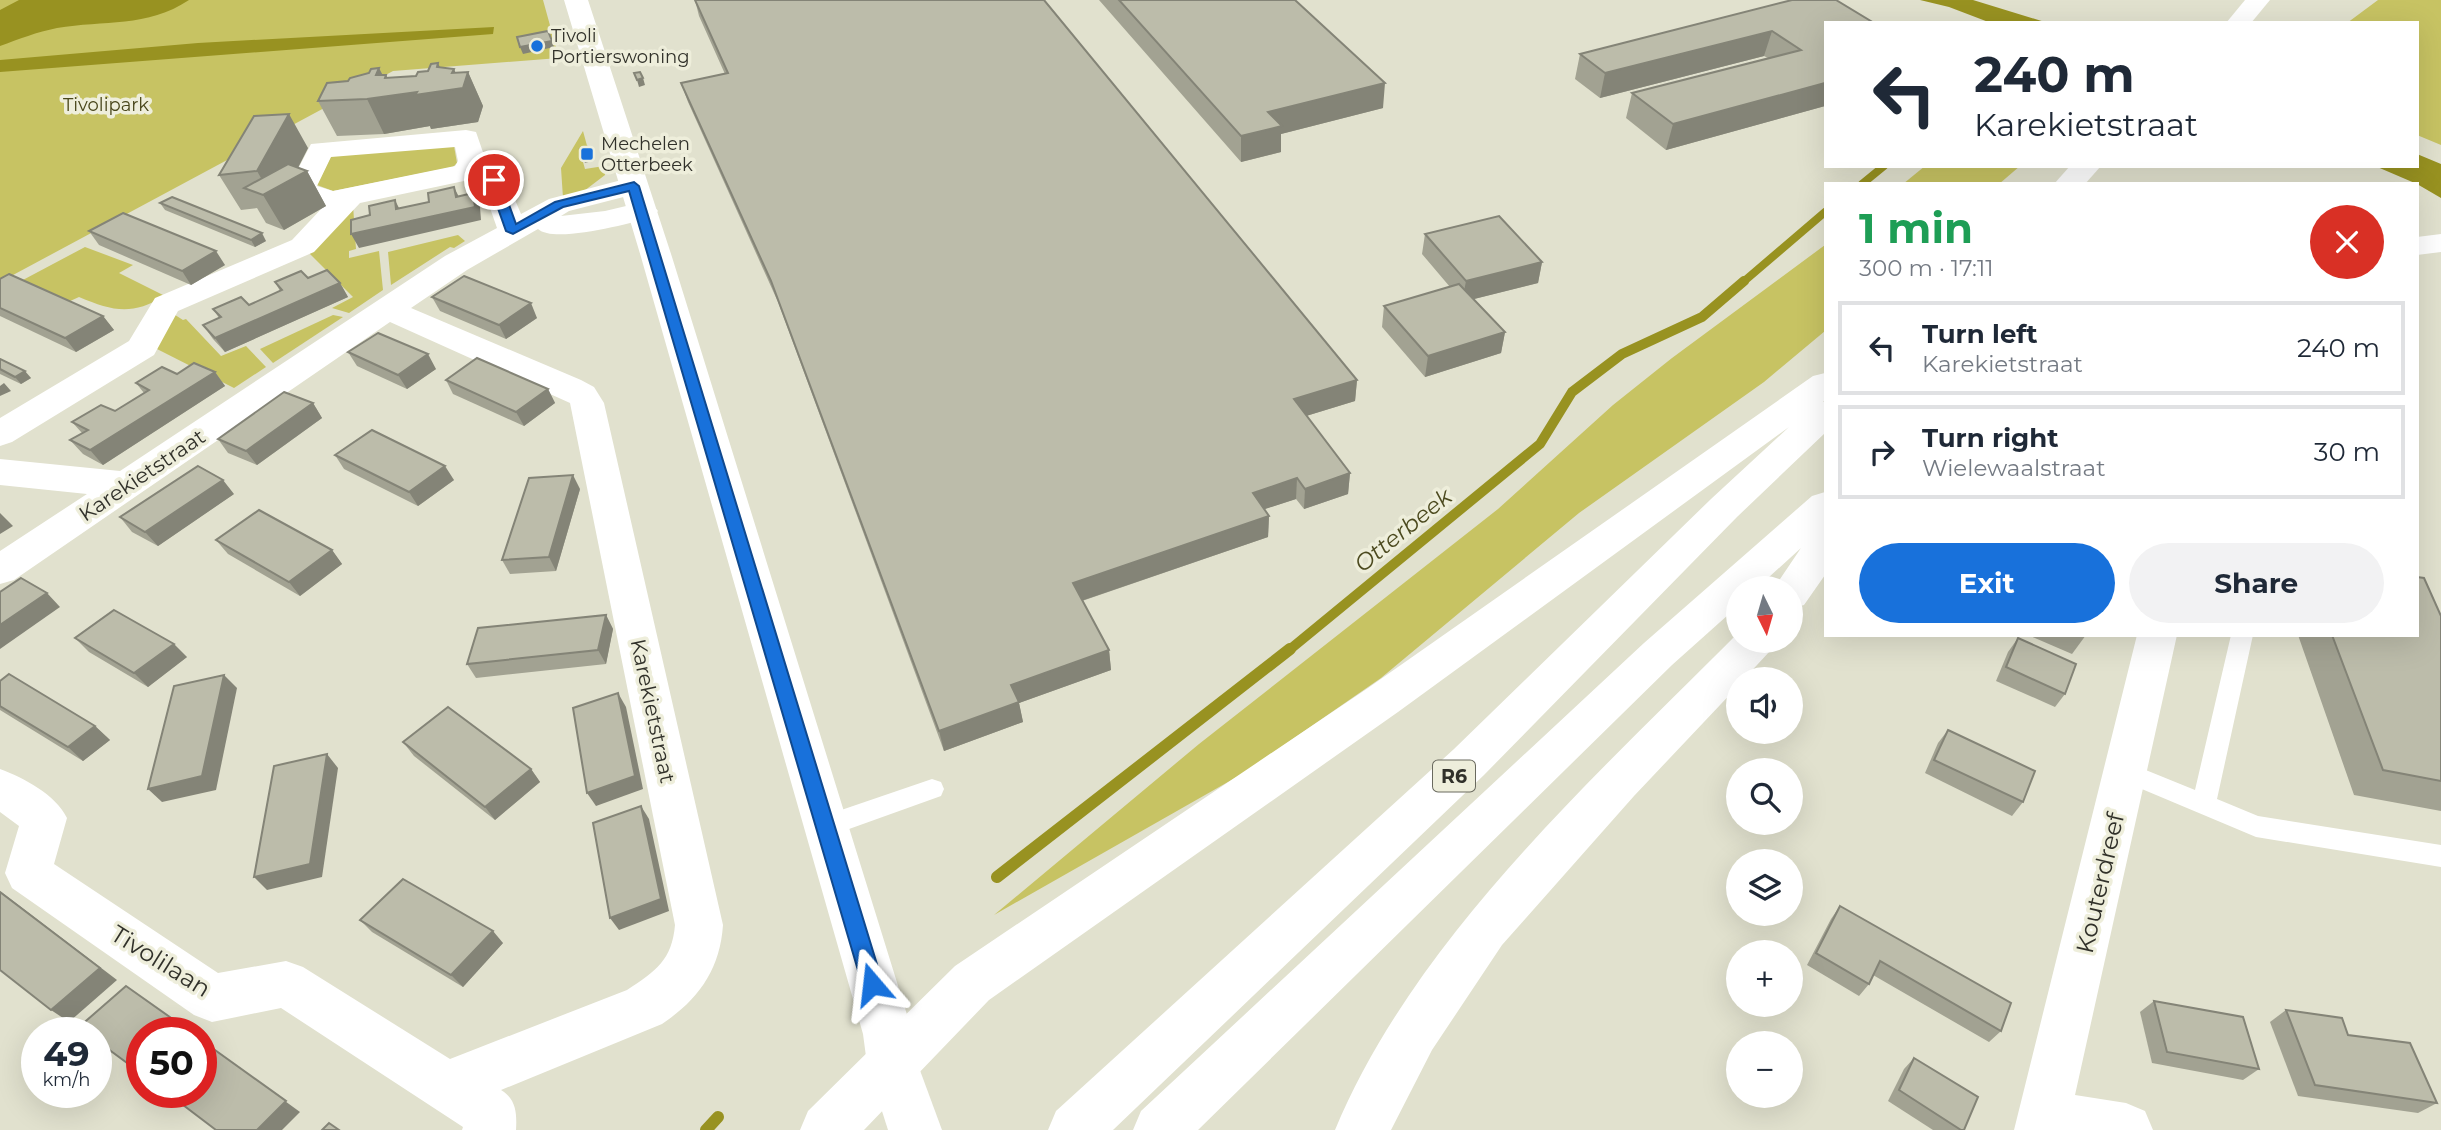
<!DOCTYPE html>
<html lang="en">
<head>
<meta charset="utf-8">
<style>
	:root { --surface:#fff; --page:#f2f2f3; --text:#1f2937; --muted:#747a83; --line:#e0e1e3; --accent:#1871db }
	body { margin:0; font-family:Montserrat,sans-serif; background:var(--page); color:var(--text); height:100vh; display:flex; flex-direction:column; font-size:26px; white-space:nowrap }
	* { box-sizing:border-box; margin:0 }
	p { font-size:23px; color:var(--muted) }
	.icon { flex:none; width:38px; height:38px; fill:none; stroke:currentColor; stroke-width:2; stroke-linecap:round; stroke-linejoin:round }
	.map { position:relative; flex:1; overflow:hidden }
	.details { position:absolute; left:1824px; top:182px; width:595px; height:455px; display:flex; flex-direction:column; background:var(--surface); border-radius:0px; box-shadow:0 7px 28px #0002 }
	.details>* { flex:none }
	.hud { position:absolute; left:1824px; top:21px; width:595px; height:147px; border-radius:0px; box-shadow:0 7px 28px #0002; background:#fff; color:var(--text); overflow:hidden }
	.needle { width:46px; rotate:175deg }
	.controls { position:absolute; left:1726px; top:576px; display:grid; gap:14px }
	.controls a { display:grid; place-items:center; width:77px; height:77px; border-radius:50%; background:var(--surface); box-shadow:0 7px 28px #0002; font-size:35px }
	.speed { position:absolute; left:21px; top:1017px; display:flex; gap:14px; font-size:35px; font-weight:700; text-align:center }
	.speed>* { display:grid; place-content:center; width:91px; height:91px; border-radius:50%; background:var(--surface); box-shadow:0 7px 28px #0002; line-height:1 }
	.speed small { font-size:18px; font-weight:400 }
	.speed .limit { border:10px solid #d22; background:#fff; color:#111 }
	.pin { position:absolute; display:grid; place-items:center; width:60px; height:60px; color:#fff; margin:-30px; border:4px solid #fff; border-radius:50%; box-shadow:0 2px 7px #0007 }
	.me { position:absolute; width:77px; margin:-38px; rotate:343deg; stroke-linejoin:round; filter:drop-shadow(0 0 5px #0008) }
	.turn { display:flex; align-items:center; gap:24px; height:147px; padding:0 35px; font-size:32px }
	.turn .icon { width:91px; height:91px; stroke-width:2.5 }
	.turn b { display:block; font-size:49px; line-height:60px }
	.round { display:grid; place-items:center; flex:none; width:74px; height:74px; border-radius:37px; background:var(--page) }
	.head { display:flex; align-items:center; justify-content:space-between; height:119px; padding:0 35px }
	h1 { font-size:42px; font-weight:700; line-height:52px; color:#1e9e55 }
	.button { display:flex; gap:14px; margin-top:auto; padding:14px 35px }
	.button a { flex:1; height:80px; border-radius:42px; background:var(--accent); color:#fff; font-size:28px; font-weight:700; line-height:80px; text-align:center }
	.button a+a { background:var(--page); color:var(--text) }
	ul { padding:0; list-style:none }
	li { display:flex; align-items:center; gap:21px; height:94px; margin:0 14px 10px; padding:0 21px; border:4px solid var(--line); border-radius:0px }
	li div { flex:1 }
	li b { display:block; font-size:26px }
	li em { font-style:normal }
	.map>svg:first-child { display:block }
</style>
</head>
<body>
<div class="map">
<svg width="2441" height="1130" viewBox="0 0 2441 1130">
	<rect width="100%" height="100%" fill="#e1e1ce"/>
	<g fill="#c7c363">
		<path d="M0,0H543L559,58L393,71L0,282Z"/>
		<path d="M2378,0H2441V145L2417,135V23H2347Z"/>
		<path d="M583,131L589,153L581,155L585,169L604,166L605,175L584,191L563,198L561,168Z"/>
		<path d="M454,146L457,163L453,167L333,191L317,185L331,156Z"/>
		<path d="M1925,166H2020L1999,184H1903Z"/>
		<path d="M353,205L356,249L349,251V258L379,251L383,290L349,313L332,308L353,297L308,252Z"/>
		<path d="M458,235L465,241L454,248L450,247L391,285L388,252Z"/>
		<path d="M1825,245V331L1764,382L1579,513L1381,678L1242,774L994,915L1199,744L1498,509L1613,405L1672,358Z"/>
		<path d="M85,247L133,265L119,273L165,296C131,316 113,311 79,297L68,302L21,281Z"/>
		<path d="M172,313L183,320L186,319L221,356L246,346L266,367L234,388L157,349Z"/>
		<path d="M333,315L343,317L273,363L260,349Z"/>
	</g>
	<g fill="#989221">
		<path d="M19,0H189C147,28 104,20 57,28C37,32 19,39 0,46V10Z"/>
		<path d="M1920,0H1973L2048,23H1991L1949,7Z"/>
		<path d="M494,27L493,34L0,72V60L198,43Z"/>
		<path d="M2417,154L2441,164V198L2417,184L2375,166H2417Z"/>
	</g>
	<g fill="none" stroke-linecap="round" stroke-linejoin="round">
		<g stroke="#989221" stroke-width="8">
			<path d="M1862,184L1884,166"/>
			<path d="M1742,283L1825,212"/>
		</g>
		<path stroke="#989221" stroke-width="10" d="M1288,651L1540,444L1572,392L1622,354L1702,317L1744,281"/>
		<g stroke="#989221" stroke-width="12">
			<path d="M997,877L1290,649"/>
			<path d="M706,1130L718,1117"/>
		</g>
		<g fill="#fff" fill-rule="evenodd">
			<path d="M2231,635H2253L2217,799L2258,816L2441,845V867L2256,837L2118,779L2114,772L2118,765L2126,762L2195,790Z"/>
			<path d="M932,779L941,782L944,789L941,796L824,838L815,835L812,827L815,819Z"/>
		</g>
		<g fill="#fff" fill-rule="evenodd">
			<path d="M466,130L476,132L486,161L482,168L504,174L521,214L549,199L633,177L643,180L647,186L643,192L569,211L561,216L605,211L643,202L653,205L658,211L653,217C631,223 554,244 538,229L467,270L411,308L581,380L594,387L604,403L723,925C720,970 698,1000 662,1024L501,1090C516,1099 517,1113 516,1130H462L463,1127L281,1008L212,1022L194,1015L12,888L5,873L19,826L0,812V769C24,778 55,794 67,818L54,864L218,973L286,961L303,967L450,1059L627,990C656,971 672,960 675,925L570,403L390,322L14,580L0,584V551L87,494L0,485V459L120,471L445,256L497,228L482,185L464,181L360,203L314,252L178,311L154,355L12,442L0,446V418L129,341L155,298L292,240L323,207L291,196L287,190L311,144ZM455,147L458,161L455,166L333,191L317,186L331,157Z"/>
			<path d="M2137,635H2177L2075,1095L2126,1103L2145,1111L2153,1130H2014Z"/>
		</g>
		<path fill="#fff" fill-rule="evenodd" d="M564,0H588L672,257L913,1034L919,1064L911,1082L893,1089L875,1082L867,1064L863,1034L641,257Z"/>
		<path fill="#fff" fill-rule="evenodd" d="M893,1039L911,1046L942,1130H888L867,1064L875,1046Z"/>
		<g fill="#fff" fill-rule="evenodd">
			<path d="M2245,0H2270L2251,23H2226Z"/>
			<path d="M2070,166H2101L2085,184H2054Z"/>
			<path d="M1825,373V400L1823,402H1825V433L1737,517L1484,775L1113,1130H1048L1056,1111L1454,749L1711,499L1789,427L1398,712L989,1000L864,1130H800L808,1111L955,966L1368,688L1813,376Z"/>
		</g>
		<g fill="#fff" fill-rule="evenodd">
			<path d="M2441,234V252L2417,255V237Z"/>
			<path d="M1825,492V575L1804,605L1790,609V588H1774L1801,548L1757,588H1738V606L1672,665L1198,1130H1133L1141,1111L1644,643L1812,496Z"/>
			<path d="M1738,633V640H1776L1770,651L1744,679H1738V686L1634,796L1502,945L1432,1050L1391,1130H1335C1415,938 1593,779 1738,633Z"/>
		</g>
	</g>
	<g fill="#a2a292">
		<path d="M695,0L1357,380L1355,401L1306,416L1350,473L1348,494L1304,509L1296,499L1264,509L1269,516L1268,537L1082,601L1109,650L1111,670L1019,703L1023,722L944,751L778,302L688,102L681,83L725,74L699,16Z"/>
		<path d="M1099,0H1295L1383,108L1281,134V152L1241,162Z"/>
		<path d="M1792,0L1825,106L1666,150L1626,118L1632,93L1768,58L1764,56L1600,98L1575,79L1580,54Z"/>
		<path d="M440,68L454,69L455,73L468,72L483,106L478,122L431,129L430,126L384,134L337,136L318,101L348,81L383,75H386L387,78L416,76L428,71Z"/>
		<path d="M308,148L298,168L307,171L326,206L284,230L266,223L257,208L241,210L219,175Z"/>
		<path d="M160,203L266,241L255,247L165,210Z"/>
		<path d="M89,231L225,265L191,285L99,245Z"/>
		<path d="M1425,234L1542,262L1538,283L1474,299L1505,332L1501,353L1425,377L1382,327L1384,306L1450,287L1422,254Z"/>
		<path d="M308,278L340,283L348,297L225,352L213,339L203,325L219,318L213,309L249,305L280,291L275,282Z"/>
		<path d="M0,279L103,316L114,330L76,352L0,316Z"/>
		<path d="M432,297L537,318L506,339L440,311Z"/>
		<path d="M348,352L436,369L407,389L357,366Z"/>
		<path d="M0,359L31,378L21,384L0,374Z"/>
		<path d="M215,372L225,386L103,465L83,454L70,440L82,433L72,422L115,411L144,393L136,383L177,374Z"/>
		<path d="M446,380L548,389L555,403L524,426L453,394Z"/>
		<path d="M313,403L322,418L257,465L228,453L218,439Z"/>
		<path d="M335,455L454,480L418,506L344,469Z"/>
		<path d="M580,489L556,571L510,574L502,560Z"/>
		<path d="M234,494L158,546L132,532L120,517Z"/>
		<path d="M216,540L332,550L342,564L300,596L228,554Z"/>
		<path d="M606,615L613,629L606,664L476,678L467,664Z"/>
		<path d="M2441,616V811L2354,795L2298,635H2417Z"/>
		<path d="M2028,635H2086L2072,654Z"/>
		<path d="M75,638L187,657L148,687L89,652Z"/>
		<path d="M2018,638L2065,694L2055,707L1996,681L2008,652Z"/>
		<path d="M0,681L95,726L110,740L83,761L0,710Z"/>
		<path d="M1948,730L2023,802L2012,816L1925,773L1938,743Z"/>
		<path d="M403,742L531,769L540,782L495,820L414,756Z"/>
		<path d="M1840,906L2001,1031L1989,1042L1873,975L1869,984L1859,996L1807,965L1831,919Z"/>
		<path d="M360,920L503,943L463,987L372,932Z"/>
		<path d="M2154,1001L2259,1069L2243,1080L2152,1063L2140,1012Z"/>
		<path d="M2286,1010L2348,1035L2437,1103L2418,1113L2298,1096L2270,1022Z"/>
		<path d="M1914,1058L1964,1130H1933L1888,1101L1904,1069Z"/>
	</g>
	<g fill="#848477">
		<path d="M1772,31L1764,56L1600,98L1605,73Z"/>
		<path d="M552,41L554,47L523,54L520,47Z"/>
		<path d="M438,63L450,90L454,69L462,88L468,72L483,106L478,122L431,129L430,126L384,134L367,99L379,68L393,95L385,78L386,75L396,95L417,92L437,67Z"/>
		<path d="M643,78L645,85L639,87L637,80Z"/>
		<path d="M1385,83L1383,108L1281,134V152L1241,162V136L1268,112Z"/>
		<path d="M1825,83V106L1666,150L1673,124Z"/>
		<path d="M289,114L308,148L292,179L307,171L326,206L284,230L263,195L269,192L257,171Z"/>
		<path d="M587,147L592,161L585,163L582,156Z"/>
		<path d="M454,187L461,201L473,193L480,207L481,220L359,248L351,234L396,209L395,200L402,214L456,197Z"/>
		<path d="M262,233L266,241L255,247L251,240Z"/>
		<path d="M216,251L225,265L191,285L182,271Z"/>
		<path d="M1542,262L1538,283L1462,302L1466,281Z"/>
		<path d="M340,283L348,297L225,352L215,338Z"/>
		<path d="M531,303L537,318L506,339L499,325Z"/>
		<path d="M103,316L114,330L76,352L65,338Z"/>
		<path d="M1505,332L1501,353L1425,377L1428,356Z"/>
		<path d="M428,354L436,369L407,389L398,375Z"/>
		<path d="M25,371L31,378L21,384L15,377Z"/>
		<path d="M215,372L225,386L103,465L90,450Z"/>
		<path d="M1357,380L1355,401L1293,420L1294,399Z"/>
		<path d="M4,383L11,391L0,396V386Z"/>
		<path d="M548,389L555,403L524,426L516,412Z"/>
		<path d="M313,403L322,418L257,465L246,451Z"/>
		<path d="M445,466L454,480L418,506L409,492Z"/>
		<path d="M1350,473L1348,494L1304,509L1305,489Z"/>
		<path d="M573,475L580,489L556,571L549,557Z"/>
		<path d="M1297,478L1296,499L1253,513V493Z"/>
		<path d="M223,480L234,494L158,546L145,532Z"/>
		<path d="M0,513L13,526L0,534Z"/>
		<path d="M1269,516L1268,537L1075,603L1073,583Z"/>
		<path d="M332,550L342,564L300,596L289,582Z"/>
		<path d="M47,593L60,607L0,649V625Z"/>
		<path d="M606,615L613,629L606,664L598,650Z"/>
		<path d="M174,644L187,657L148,687L134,673Z"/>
		<path d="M1109,650L1111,670L1019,703L1023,722L944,751L939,731L1011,685Z"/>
		<path d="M224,675L237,688L216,790L162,802L148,789Z"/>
		<path d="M618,693L626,707L643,789L596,806L587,793Z"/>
		<path d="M95,726L110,740L83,761L68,747Z"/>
		<path d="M327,754L338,768L322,877L267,890L254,877Z"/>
		<path d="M531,769L540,782L495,820L485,807Z"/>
		<path d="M641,806L649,819L669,911L619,930L610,918Z"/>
		<path d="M0,891L117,980L69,1022L51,1010Z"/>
		<path d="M493,931L503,943L463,987L451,975Z"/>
		<path d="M201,1040L300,1112L282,1130H257Z"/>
	</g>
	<g fill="#bcbcaa" stroke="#848477" stroke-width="2">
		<path d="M695,0H1044L1357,380L1294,399L1350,473L1305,489L1297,478L1253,493L1269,516L1073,583L1109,650L1011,685L1019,702L939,731L771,281L681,83L728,73Z"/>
		<path d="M1119,0H1295L1385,83L1268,112L1282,126L1241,136Z"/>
		<path d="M1792,0H1836L1874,23H1825V83L1673,124L1632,93L1801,50L1772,31L1605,73L1580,54Z"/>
		<path d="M548,31L552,41L520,47L517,37Z"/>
		<path d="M438,63L437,67L454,69L452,73L468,72L463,88L415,95L417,92L367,99L318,101L327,83L348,81L350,78L369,73L371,69L379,68L376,75H386L385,78L416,76L418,72L428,71L431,64Z"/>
		<path d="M640,72L643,78L637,80L634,73Z"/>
		<path d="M289,114L257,171L219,175L254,116Z"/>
		<path d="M587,147L589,154L582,156L580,149Z"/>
		<path d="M288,164L307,171L263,195L244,188Z"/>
		<path d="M454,187L456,197L473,193L475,207L351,234V220L370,215L369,206L395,200L396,209L429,202L428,193Z"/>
		<path d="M172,197L262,233L251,240L160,203Z"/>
		<path d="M123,213L216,251L182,271L89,231Z"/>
		<path d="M1499,216L1542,262L1466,281L1425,234Z"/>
		<path d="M327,270L340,283L215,338L203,325L221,317L213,309L241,297L249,305L282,290L275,282L301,271L308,278Z"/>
		<path d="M9,274L103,316L65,338L0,308V279Z"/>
		<path d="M464,276L531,303L499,325L432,297Z"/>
		<path d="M1459,284L1505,332L1428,356L1384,306Z"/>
		<path d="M378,333L428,354L398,375L348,352Z"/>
		<path d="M477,358L548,389L516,412L446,380Z"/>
		<path d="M0,359L25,371L15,377L0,369Z"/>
		<path d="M194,363L215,372L90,450L70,440L88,430L72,422L101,405L115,411L149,390L136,383L162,367L177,374Z"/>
		<path d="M284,392L313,403L246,451L218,439Z"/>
		<path d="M372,430L445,466L409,492L335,455Z"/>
		<path d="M198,466L223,480L145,532L120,517Z"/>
		<path d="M573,475L549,557L502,560L529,478Z"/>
		<path d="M259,510L332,550L289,582L216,540Z"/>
		<path d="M2417,577L2424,578L2441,616V781L2383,770L2332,635H2417Z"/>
		<path d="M21,578L47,593L0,625V592Z"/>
		<path d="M114,610L174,644L134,673L75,638Z"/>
		<path d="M606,615L598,650L467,664L478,628Z"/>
		<path d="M2018,638L2076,664L2065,694L2006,667Z"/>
		<path d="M9,674L95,726L68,747L0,706V681Z"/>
		<path d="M224,675L202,776L148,789L174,686Z"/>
		<path d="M618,693L635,776L587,793L573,708Z"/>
		<path d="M448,707L531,769L485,807L403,742Z"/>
		<path d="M1948,730L2035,771L2023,802L1934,760Z"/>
		<path d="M327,754L310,864L254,877L274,766Z"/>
		<path d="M641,806L661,899L610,918L593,823Z"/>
		<path d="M403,879L493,931L451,975L360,920Z"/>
		<path d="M0,892L100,968L51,1010L0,970Z"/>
		<path d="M1840,906L2011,1003L2001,1031L1880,961L1869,984L1816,953Z"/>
		<path d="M126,986L191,1032H142V1074L96,1040V1032H86L79,1027Z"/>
		<path d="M2154,1001L2243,1017L2259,1069L2167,1052Z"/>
		<path d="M2286,1010L2342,1018L2348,1035L2410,1043L2437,1103L2315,1085Z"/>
		<path d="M201,1040L286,1101L257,1130H216L166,1092H201Z"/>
		<path d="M1914,1058L1978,1097L1964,1130H1961L1899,1090Z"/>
		<path d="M329,1123L339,1130H322Z"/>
	</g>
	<path fill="#1871db" stroke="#10498e" stroke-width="2" d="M494,177L500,180L516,224L555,202L634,182L639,186L883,984L880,991L872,994L865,991L862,984L629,191L563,207L513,234L506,231L488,180Z"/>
	<g fill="#1871db" stroke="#eeeedb" stroke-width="2.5">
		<circle cx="537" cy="46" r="7"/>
		<rect x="580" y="147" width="14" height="14" rx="3.5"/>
	</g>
	<g text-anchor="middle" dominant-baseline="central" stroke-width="7" stroke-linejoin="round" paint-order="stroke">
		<g font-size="18" fill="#31312a" stroke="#eeeedb" text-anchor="start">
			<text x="551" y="36">Tivoli<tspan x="551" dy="21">Portierswoning</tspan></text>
			<text x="601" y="144">Mechelen<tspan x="601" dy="21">Otterbeek</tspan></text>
		</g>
		<g font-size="18" fill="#49471b" stroke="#eeeedb">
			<text x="106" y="105">Tivolipark</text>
		</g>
		<rect fill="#eeeedb" stroke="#6a6a5f" stroke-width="2" x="1433" y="760.5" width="42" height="31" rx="5"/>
		<g font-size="19" font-weight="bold" fill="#31312a">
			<text x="1454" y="776">R6</text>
		</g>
		<g font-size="21" fill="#31312a" stroke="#eeeedb">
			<text transform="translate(142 475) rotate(-34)">Karekietstraat</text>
			<text transform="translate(653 711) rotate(78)">Karekietstraat</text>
		</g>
		<g font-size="23" font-style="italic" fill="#4c4a1f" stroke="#eeeedb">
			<text transform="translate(1403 530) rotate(-39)">Otterbeek</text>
		</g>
		<g font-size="24" fill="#31312a" stroke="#eeeedb">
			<text transform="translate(2100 883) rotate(-77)">Kouterdreef</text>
			<text transform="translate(161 961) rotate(32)">Tivolilaan</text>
		</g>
	</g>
</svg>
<div class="controls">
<a><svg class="needle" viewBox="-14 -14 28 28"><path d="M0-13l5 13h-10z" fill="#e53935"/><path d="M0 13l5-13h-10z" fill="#747a83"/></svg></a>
<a><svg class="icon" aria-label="sound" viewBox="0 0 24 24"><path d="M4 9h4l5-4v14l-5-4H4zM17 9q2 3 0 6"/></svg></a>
<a><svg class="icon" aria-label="search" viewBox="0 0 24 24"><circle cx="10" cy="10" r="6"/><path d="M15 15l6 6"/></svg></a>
<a><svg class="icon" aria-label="layers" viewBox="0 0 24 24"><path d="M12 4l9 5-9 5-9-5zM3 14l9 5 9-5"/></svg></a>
<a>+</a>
<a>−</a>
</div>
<div class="speed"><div>49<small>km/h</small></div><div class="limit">50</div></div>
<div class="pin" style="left:494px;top:180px;background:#d93025"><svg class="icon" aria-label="arrive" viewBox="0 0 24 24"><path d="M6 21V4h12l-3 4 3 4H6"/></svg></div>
<svg class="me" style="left:872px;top:984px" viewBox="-20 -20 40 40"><path d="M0-17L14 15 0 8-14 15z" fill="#1871db" stroke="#fff" stroke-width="4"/></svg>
<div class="hud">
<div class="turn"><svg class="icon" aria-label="left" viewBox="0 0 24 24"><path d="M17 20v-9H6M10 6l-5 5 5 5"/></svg><div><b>240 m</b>Karekietstraat</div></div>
</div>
<section class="details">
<div class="head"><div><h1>1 min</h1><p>300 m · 17:11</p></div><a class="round" style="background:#d93025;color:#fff"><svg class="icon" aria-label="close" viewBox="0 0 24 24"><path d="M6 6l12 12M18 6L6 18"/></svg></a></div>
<ul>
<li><svg class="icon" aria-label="left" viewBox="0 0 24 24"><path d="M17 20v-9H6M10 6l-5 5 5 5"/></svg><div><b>Turn left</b><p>Karekietstraat</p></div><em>240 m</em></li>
<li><svg class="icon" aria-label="right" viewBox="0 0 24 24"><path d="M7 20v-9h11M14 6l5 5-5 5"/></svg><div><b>Turn right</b><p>Wielewaalstraat</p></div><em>30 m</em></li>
</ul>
<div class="button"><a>Exit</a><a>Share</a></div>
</section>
</div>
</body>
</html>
